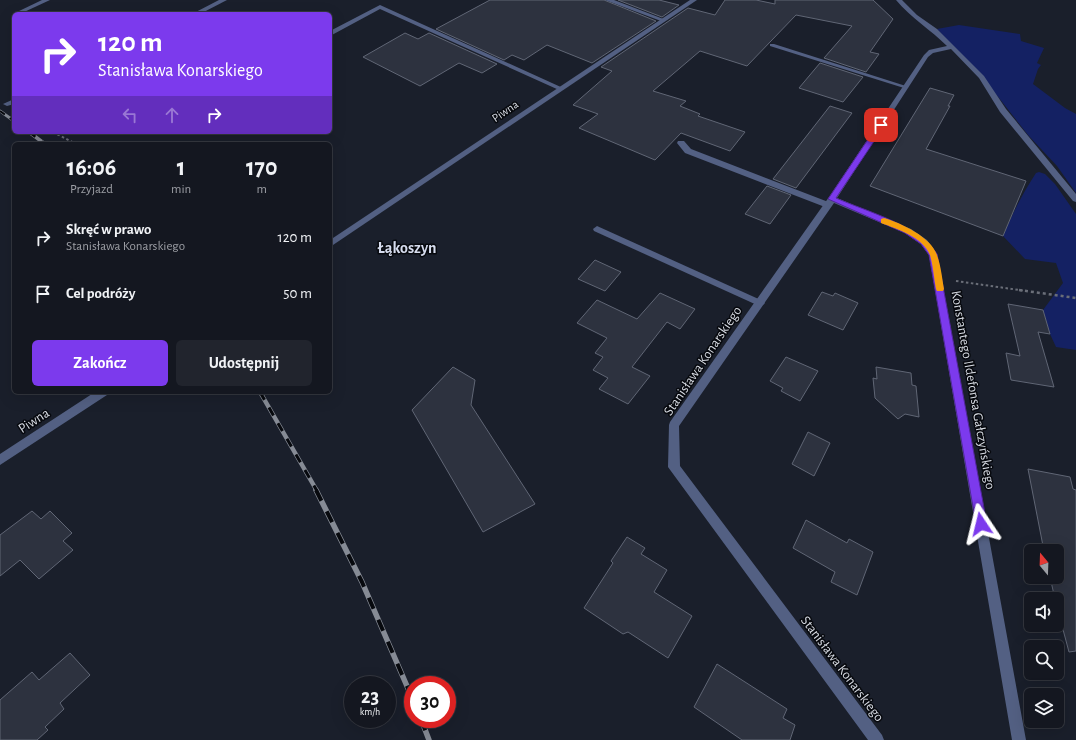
<!DOCTYPE html>
<html lang="pl">
<head>
<meta charset="utf-8">
<style>
	:root { --surface:#141720; --page:#21242d; --text:#f1f3f6; --muted:#9d9fa5; --line:#33363e; --accent:#7c3aed }
	body { margin:0; font-family:"Alegreya Sans",sans-serif; background:var(--page); color:var(--text); height:100vh; display:flex; flex-direction:column; font-size:15px; white-space:nowrap }
	* { box-sizing:border-box; margin:0 }
	p { font-size:13px; color:var(--muted) }
	.icon { flex:none; width:22px; height:22px; fill:none; stroke:currentColor; stroke-width:2; stroke-linecap:round; stroke-linejoin:round }
	.map { position:relative; flex:1; overflow:hidden }
	.details { position:absolute; left:12px; top:142px; width:320px; height:252px; display:flex; flex-direction:column; background:var(--surface); border-radius:6px; box-shadow:0 4px 16px #0002,0 0 0 1px var(--line) }
	.details>* { flex:none }
	.guide { position:absolute; left:12px; top:12px; width:320px; height:122px; border-radius:6px; box-shadow:0 4px 16px #0002,0 0 0 1px var(--line); background:#7c3aed; color:#fff; overflow:hidden }
	.needle { width:26px; rotate:341deg }
	.tools { position:absolute; left:1024px; top:544px; display:grid; gap:8px }
	.tools a { display:grid; place-items:center; width:40px; height:40px; border-radius:6px; background:var(--surface); box-shadow:0 4px 16px #0002,0 0 0 1px var(--line); font-size:20px }
	.speed { position:absolute; left:344px; top:676px; display:flex; gap:8px; font-size:20px; font-weight:700; text-align:center }
	.speed>* { display:grid; place-content:center; width:52px; height:52px; border-radius:50%; background:var(--surface); box-shadow:0 4px 16px #0002,0 0 0 1px var(--line); line-height:1 }
	.speed small { font-size:10px; font-weight:400 }
	.speed .limit { border:6px solid #d22; background:#fff; color:#111 }
	.pin { position:absolute; display:grid; place-items:center; width:34px; height:34px; color:#fff; margin:-17px; border-radius:8px; box-shadow:0 2px 6px #0006 }
	.me { position:absolute; width:44px; margin:-22px; rotate:350deg; stroke-linejoin:round; filter:drop-shadow(0 0 3px #0008) }
	.turn { display:flex; align-items:center; gap:14px; height:84px; padding:0 20px; font-size:18px }
	.turn .icon { width:52px; height:52px; stroke-width:2.5 }
	.turn b { display:block; font-size:28px; line-height:34px }
	.lanes { display:flex; align-items:center; height:38px; padding:0 20px; background:#0003; justify-content:center; gap:20px; direction:ltr }
	.lanes .off { opacity:.35 }
	.eta { display:flex; justify-content:space-evenly; align-items:center; height:68px; text-align:center }
	.eta b { font-size:24px; font-weight:700; line-height:28px }
	.button { display:flex; gap:8px; margin-top:auto; padding:8px 20px }
	.button a { flex:1; height:46px; border-radius:6px; background:var(--accent); color:#fff; font-size:16px; font-weight:700; line-height:46px; text-align:center }
	.button a+a { background:var(--page); color:var(--text) }
	ul { padding:0; list-style:none }
	li { display:flex; align-items:center; gap:12px; height:56px; padding:0 20px }
	li div { flex:1 }
	li b { display:block; font-size:15px }
	li em { font-style:normal }
	.map>svg:first-child { display:block }
</style>
</head>
<body>
<div class="map">
<svg width="1076" height="740" viewBox="0 0 1076 740">
	<rect width="100%" height="100%" fill="#1a1f2b"/>
	<g fill="#142163">
		<path d="M959,25L1020,34L1021,41L1044,48L1037,63L1041,65L1038,69L1033,84L1065,108L1076,114V193L1057,166L1028,135L999,98L937,29Z"/>
		<path d="M1039,172L1045,174L1055,184L1076,214V350L1056,347L1050,334L1043,310L1063,283L1056,263L1025,259L1003,236C1012,214 1023,193 1036,173Z"/>
	</g>
	<g fill="#2d323f" stroke="#606675">
		<path d="M490,0H604L656,21L592,63L547,45L524,60L512,55L504,60L436,29Z"/>
		<path d="M618,0H659L679,5L662,17Z"/>
		<path d="M725,0H756L775,4V0H873L893,19L870,52L879,54L866,72L824,58L852,26L796,15L747,66L700,51L653,91L686,101L680,106L700,114L698,116L745,132L730,151L681,133L655,160L579,128L598,114L573,105L612,71L601,67L688,8L715,15Z"/>
		<path d="M405,33L418,39L429,33L497,64L482,73L459,63L420,86L363,57Z"/>
		<path d="M820,63L863,77L843,102L799,88Z"/>
		<path d="M930,88L954,95L948,106H950L926,149L1026,181L1003,236L870,186Z"/>
		<path d="M830,106L852,113L796,188L773,179Z"/>
		<path d="M767,186L791,195L770,224L745,214Z"/>
		<path d="M595,260L621,272L605,291L578,279Z"/>
		<path d="M822,292L833,296L835,293L858,303L843,330L808,315Z"/>
		<path d="M660,293L695,309L680,329L667,322L632,367L650,376L628,404L599,389L608,378L593,370L603,357L595,353L607,338L577,323L597,300L637,319Z"/>
		<path d="M1008,304L1043,310L1050,334L1038,332L1054,387L1011,380L1006,353L1020,356Z"/>
		<path d="M786,357L818,371L800,401L781,391L783,388L770,381Z"/>
		<path d="M453,367L475,380L471,405L535,504L483,532L412,410Z"/>
		<path d="M876,367L911,373L912,385L916,386L919,417L905,414L898,419L875,398L873,378L877,379Z"/>
		<path d="M808,432L830,443L814,476L792,464Z"/>
		<path d="M1028,469L1070,477L1073,489L1076,490V651L1069,652L1057,607V599H1055L1050,577H1057V551H1044Z"/>
		<path d="M32,511L41,519L50,511L72,533L63,541L73,550L39,579L20,560L0,576V535Z"/>
		<path d="M806,520L847,543L849,539L873,552L857,595L831,582L835,572L793,548Z"/>
		<path d="M627,537L645,548L641,554L667,570L654,592L692,616L668,658L628,632L623,634L584,608L613,563L611,561Z"/>
		<path d="M70,653L90,675L60,703L64,709L45,727L48,730L37,740H0V700L32,672L39,680Z"/>
		<path d="M717,664L787,709L783,718L795,725L790,740H742L694,707Z"/>
	</g>
	<g fill="none" stroke-linecap="round" stroke-linejoin="round">
		<g stroke="#6a6e78" stroke-width="2" stroke-dasharray="2.5 2.5" stroke-linecap="butt">
			<path d="M53,132L76,144"/>
			<path d="M956,281L1026,291"/>
		</g>
		<path stroke="#6a6e78" stroke-width="2.5" stroke-dasharray="3 3" stroke-linecap="butt" d="M1019,290L1076,298"/>
		<g fill="#536083" fill-rule="evenodd">
			<path d="M605,0H614L666,20L661,21Z"/>
			<path d="M380,5L563,88L564,89L559,90L380,9L330,36V31Z"/>
			<path d="M770,44H774L909,87L904,88L770,46Z"/>
			<path d="M678,141H684L691,149L831,203L832,205L828,208L825,207L685,153L677,143Z"/>
			<path d="M597,226L763,301L765,303L763,305H757L594,231L593,229Z"/>
		</g>
		<g fill="#536083" fill-rule="evenodd">
			<path d="M42,0H50L22,13L17,12Z"/>
			<path d="M219,0H227L200,14H192Z"/>
			<path d="M690,0H697L330,247V240Z"/>
			<path d="M896,0H902L917,15L937,29L984,76L1006,109L1076,194V202L1073,201L1000,112L979,78L951,49L933,53L928,57L837,198L911,229L927,240L937,254L1026,740H1012L929,255L921,244L905,233L834,203L679,426L680,466L882,735L884,740H868L668,467L669,425L670,422L829,197L924,55L929,50L947,46C931,30 911,18 896,0Z"/>
			<path d="M14,99V104L7,106L3,104Z"/>
			<path d="M95,392H108L107,395L0,465V454Z"/>
		</g>
		<defs>
			<path id="rail-far3" d="M0,111L14,121"/>
			<path id="rail-far2" d="M29,132L45,144"/>
			<path id="rail-far1" d="M260,392L317,491"/>
			<g id="rail">
				<path d="M316,490L362,582L413,700"/>
				<path d="M421,719L429,740"/>
			</g>
		</defs>
		<use href="#rail-far3" stroke="#868b95" stroke-width="3"/>
		<use href="#rail-far2" stroke="#868b95" stroke-width="3.5"/>
		<use href="#rail-far1" stroke="#868b95" stroke-width="4.5"/>
		<use href="#rail" stroke="#868b95" stroke-width="5.5"/>
		<use href="#rail-far3" stroke="#07090e" stroke-width="2" stroke-dasharray="6" stroke-linecap="butt"/>
		<use href="#rail-far2" stroke="#07090e" stroke-width="2.5" stroke-dasharray="8" stroke-linecap="butt"/>
		<use href="#rail-far1" stroke="#07090e" stroke-width="3" stroke-dasharray="9" stroke-linecap="butt"/>
		<use href="#rail" stroke="#07090e" stroke-width="4" stroke-dasharray="12" stroke-linecap="butt"/>
	</g>
	<path fill="#7c3aed" stroke="#51269a" d="M879,123L885,125L836,198C868,212 918,225 937,254L987,524L985,528L981,529L977,528L976,524L929,255L921,244L905,233L828,199Z"/>
	<path fill="#f59e0b" d="M884,218C901,223 931,237 937,255C941,266 942,278 944,289L943,291H937L936,289C934,278 933,265 930,255C923,237 897,229 881,223V219Z"/>
	<g text-anchor="middle" dominant-baseline="central" stroke-width="3" stroke-linejoin="round" paint-order="stroke">
		<g font-size="12" fill="#d7dbe3" stroke="#07090e">
			<text transform="translate(505 111) rotate(-34)">Piwna</text>
		</g>
		<g font-size="14" fill="#d7dbe3" stroke="#07090e">
			<text transform="translate(703 361) rotate(-56)">Stanisława Konarskiego</text>
			<text transform="translate(973 390) rotate(80)">Konstantego Ildefonsa Gałczyńskiego</text>
			<text transform="translate(34 421) rotate(-33)">Piwna</text>
			<text transform="translate(842 669) rotate(53)">Stanisława Konarskiego</text>
		</g>
		<g font-size="16" font-weight="bold" fill="#d6dcee" stroke="#07090e">
			<text x="407" y="248">Łąkoszyn</text>
		</g>
	</g>
</svg>
<div class="tools">
<a><svg class="needle" viewBox="-14 -14 28 28"><path d="M0-13l5 13h-10z" fill="#e53935"/><path d="M0 13l5-13h-10z" fill="#9d9fa5"/></svg></a>
<a><svg class="icon" aria-label="sound" viewBox="0 0 24 24"><path d="M4 9h4l5-4v14l-5-4H4zM17 9q2 3 0 6"/></svg></a>
<a><svg class="icon" aria-label="search" viewBox="0 0 24 24"><circle cx="10" cy="10" r="6"/><path d="M15 15l6 6"/></svg></a>
<a><svg class="icon" aria-label="layers" viewBox="0 0 24 24"><path d="M12 4l9 5-9 5-9-5zM3 14l9 5 9-5"/></svg></a>
</div>
<div class="speed"><div>23<small>km/h</small></div><div class="limit">30</div></div>
<div class="pin" style="left:881px;top:125px;background:#d93025"><svg class="icon" aria-label="arrive" viewBox="0 0 24 24"><path d="M6 21V4h12l-3 4 3 4H6"/></svg></div>
<svg class="me" style="left:981px;top:524px" viewBox="-20 -20 40 40"><path d="M0-17L14 15 0 8-14 15z" fill="#7c3aed" stroke="#fff" stroke-width="4"/></svg>
<div class="guide">
<div class="turn"><svg class="icon" aria-label="right" viewBox="0 0 24 24"><path d="M7 20v-9h11M14 6l5 5-5 5"/></svg><div><b>120 m</b>Stanisława Konarskiego</div></div>
<div class="lanes"><svg class="icon off" aria-label="left" viewBox="0 0 24 24"><path d="M17 20v-9H6M10 6l-5 5 5 5"/></svg><svg class="icon off" aria-label="ahead" viewBox="0 0 24 24"><path d="M12 20V5M6 11l6-6 6 6"/></svg><svg class="icon" aria-label="right" viewBox="0 0 24 24"><path d="M7 20v-9h11M14 6l5 5-5 5"/></svg></div>
</div>
<section class="details">
<div class="eta">
<div><b>16:06</b><p>Przyjazd</p></div>
<div><b>1</b><p>min</p></div>
<div><b>170</b><p>m</p></div>
</div>
<ul>
<li><svg class="icon" aria-label="right" viewBox="0 0 24 24"><path d="M7 20v-9h11M14 6l5 5-5 5"/></svg><div><b>Skręć w prawo</b><p>Stanisława Konarskiego</p></div><em>120 m</em></li>
<li><svg class="icon" aria-label="arrive" viewBox="0 0 24 24"><path d="M6 21V4h12l-3 4 3 4H6"/></svg><div><b>Cel podróży</b></div><em>50 m</em></li>
</ul>
<div class="button"><a>Zakończ</a><a>Udostępnij</a></div>
</section>
</div>
</body>
</html>
